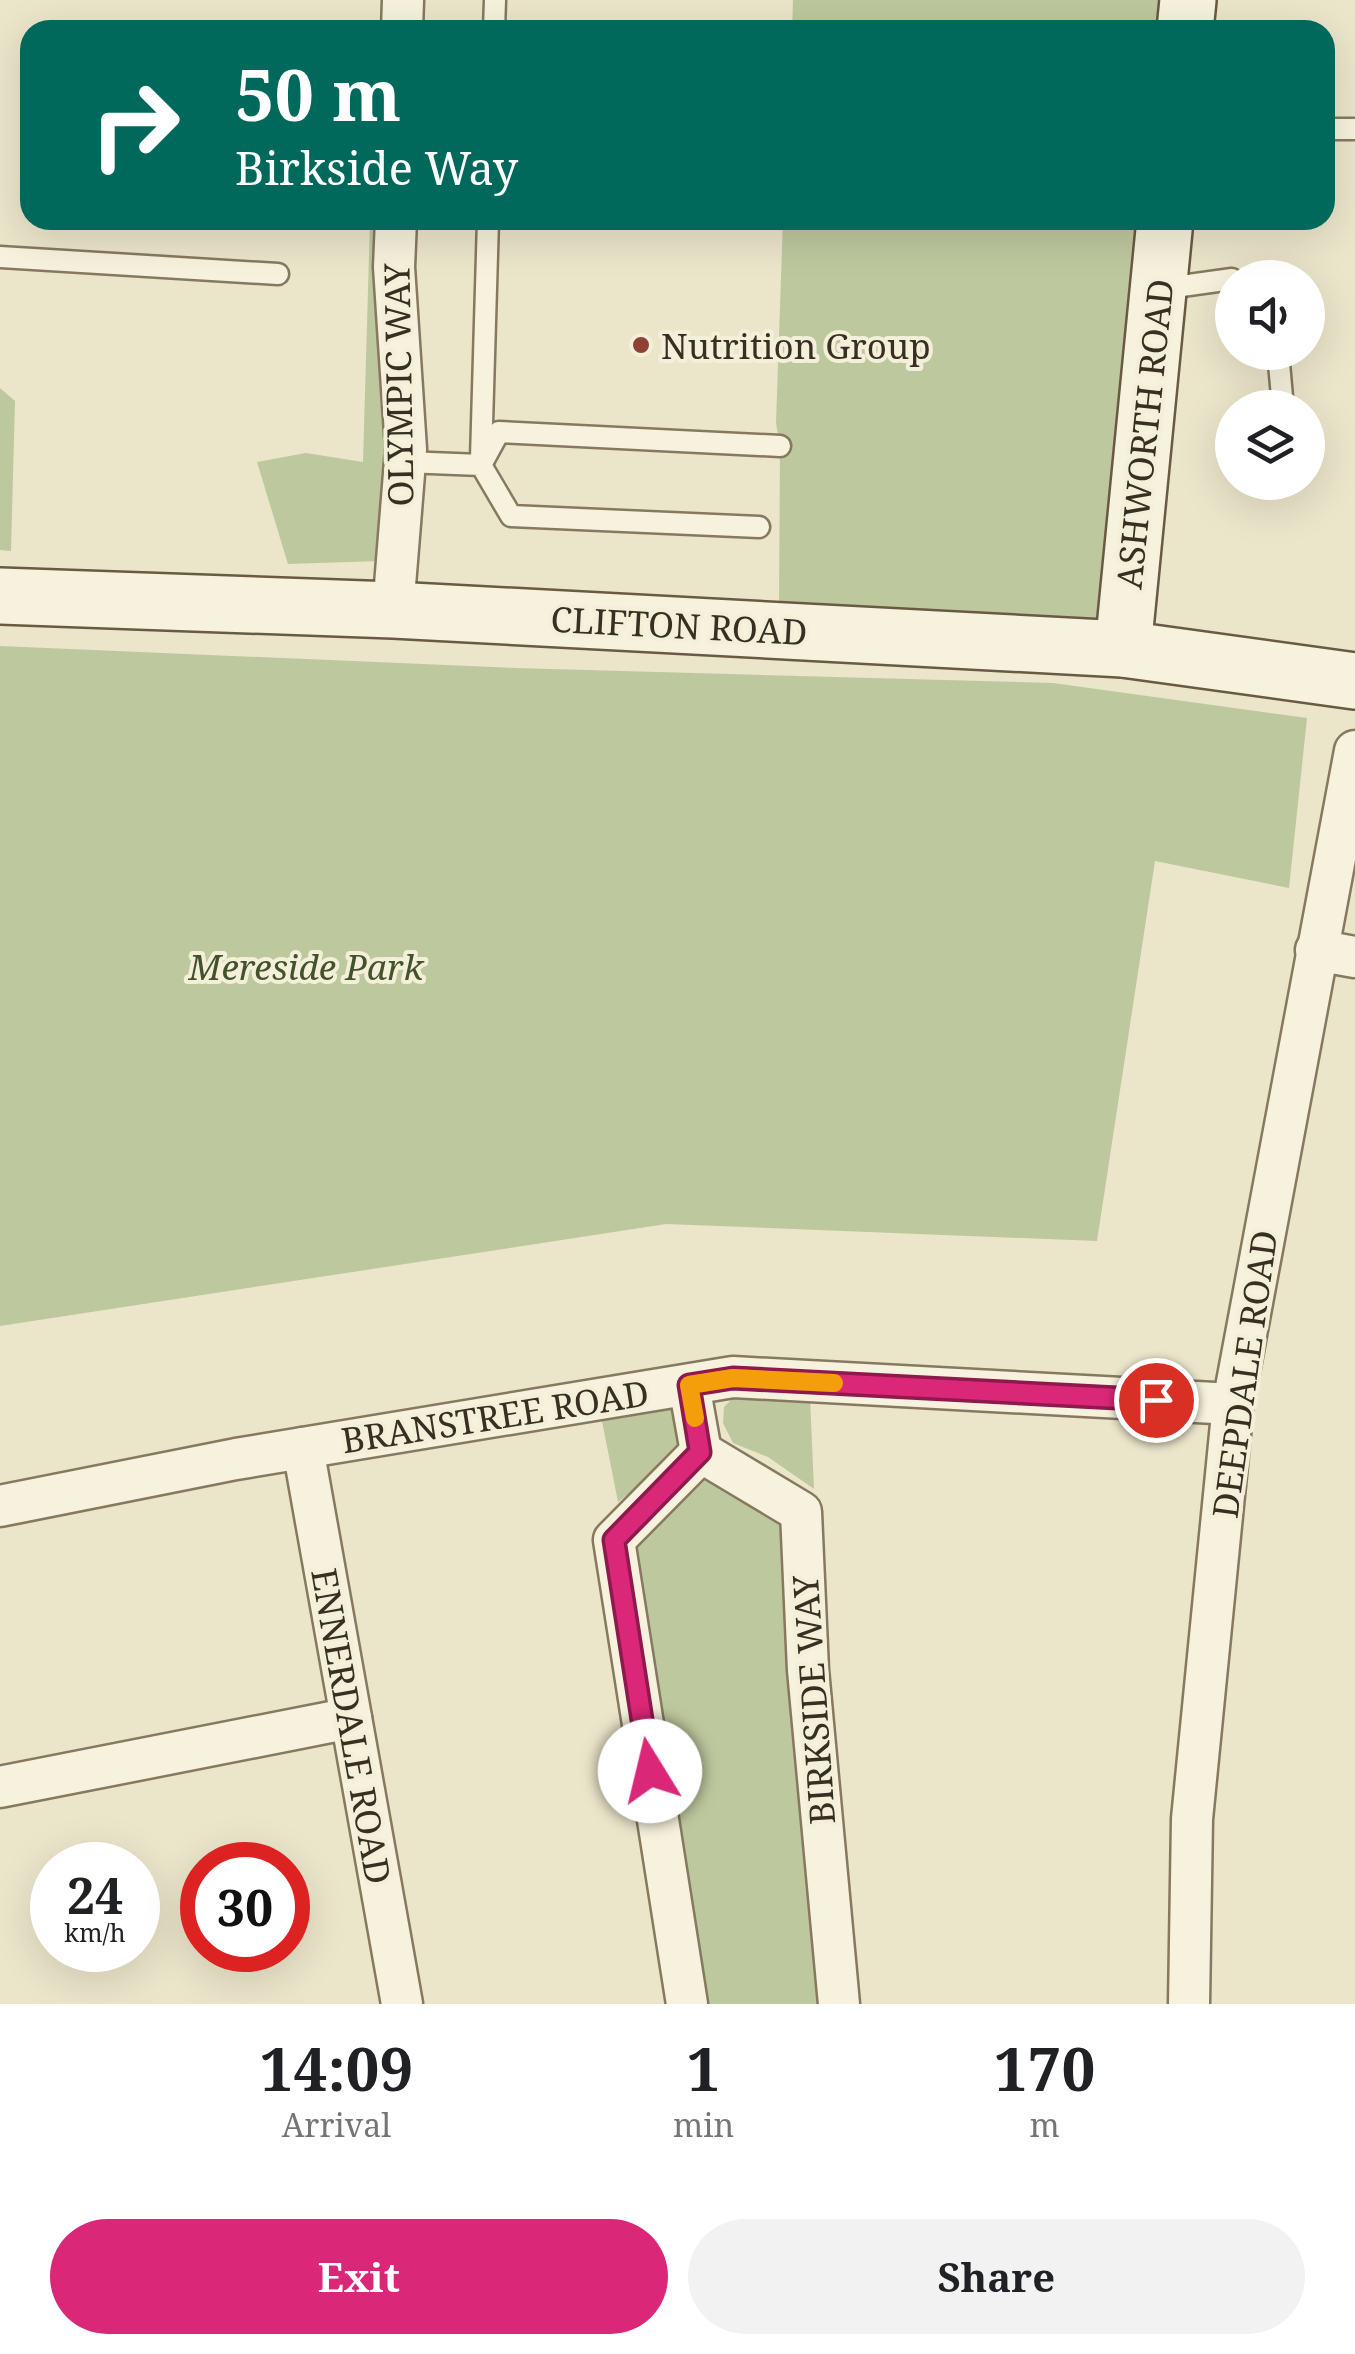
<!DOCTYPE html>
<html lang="en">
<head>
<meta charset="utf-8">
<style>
	:root { --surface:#fff; --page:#f2f2f2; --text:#202124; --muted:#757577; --accent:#db2777 }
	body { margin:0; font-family:"Noto Serif",serif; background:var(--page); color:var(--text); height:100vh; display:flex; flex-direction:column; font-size:38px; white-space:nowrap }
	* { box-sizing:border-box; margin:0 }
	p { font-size:32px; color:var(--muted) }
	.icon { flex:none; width:55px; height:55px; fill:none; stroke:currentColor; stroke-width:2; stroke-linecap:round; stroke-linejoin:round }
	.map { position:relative; height:2004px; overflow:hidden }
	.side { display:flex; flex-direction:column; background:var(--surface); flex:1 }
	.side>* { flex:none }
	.hud { position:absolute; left:20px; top:20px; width:1315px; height:210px; border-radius:30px; box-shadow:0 10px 40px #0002; background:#00695c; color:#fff; overflow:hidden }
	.buttons { position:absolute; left:1215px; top:260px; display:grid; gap:20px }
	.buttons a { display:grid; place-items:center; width:110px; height:110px; border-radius:50%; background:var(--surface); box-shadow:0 10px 40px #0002; font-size:50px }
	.speed { position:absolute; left:30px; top:1842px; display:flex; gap:20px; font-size:50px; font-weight:700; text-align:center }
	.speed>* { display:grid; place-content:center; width:130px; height:130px; border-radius:50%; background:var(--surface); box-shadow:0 10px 40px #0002; line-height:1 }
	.speed small { font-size:25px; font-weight:400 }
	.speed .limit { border:15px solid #d22; background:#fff; color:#111 }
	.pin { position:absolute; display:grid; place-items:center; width:85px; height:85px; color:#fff; margin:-42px; border:5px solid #fff; border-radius:50%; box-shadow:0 2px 10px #0007 }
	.me { position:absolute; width:110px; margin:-55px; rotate:351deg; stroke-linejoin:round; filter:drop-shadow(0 0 8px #0008) }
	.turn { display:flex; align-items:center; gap:35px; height:210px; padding:0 50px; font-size:45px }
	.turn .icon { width:130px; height:130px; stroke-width:2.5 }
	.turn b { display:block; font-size:70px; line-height:85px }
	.eta { display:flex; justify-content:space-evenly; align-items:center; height:170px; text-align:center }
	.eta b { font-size:60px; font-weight:700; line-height:70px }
	.primary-button { display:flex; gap:20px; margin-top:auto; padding:20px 50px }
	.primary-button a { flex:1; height:115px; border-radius:60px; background:var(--accent); color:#fff; font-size:40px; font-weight:700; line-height:115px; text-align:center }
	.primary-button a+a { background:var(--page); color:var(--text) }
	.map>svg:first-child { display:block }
</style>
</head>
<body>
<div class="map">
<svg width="1355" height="2004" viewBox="0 0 1355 2004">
	<rect width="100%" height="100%" fill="#ebe5ca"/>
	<g fill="#bec89e">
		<path d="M793,0H1188L1185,30H792Z"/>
		<path d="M387,220L392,409L381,561L288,564L257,462L306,453L363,462L370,221Z"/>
		<path d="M783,220H1165L1125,626L779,605L780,446L776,423Z"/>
		<path d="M0,388L15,401L11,551L0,550Z"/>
		<path d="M0,646L515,668L1053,683L1307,718L1289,888L1155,861L1097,1241L666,1224L0,1326Z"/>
		<path d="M767,1392L810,1397L814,1489L768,1457L733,1443L723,1423L724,1407L732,1399Z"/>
		<path d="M661,1405L677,1412V1454L618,1502L602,1421Z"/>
		<path d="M701,1452L801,1512L839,2004H687L614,1540Z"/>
	</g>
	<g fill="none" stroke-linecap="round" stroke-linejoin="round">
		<defs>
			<g id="lane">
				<path d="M494,30L495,0"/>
				<path d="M1325,129H1355"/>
				<path d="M0,257L278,274"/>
				<path d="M1252,278H1272"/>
				<path d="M1160,289L1232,279"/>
				<path d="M1278,352L1283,408"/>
				<path d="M481,458L488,220"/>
				<path d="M405,462L481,465L511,516L759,527"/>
				<path d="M481,465L499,432L780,446"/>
			</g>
			<g id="street">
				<path d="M402,30L403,0"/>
				<path d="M393,610L406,449L394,267L396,220"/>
				<path d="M1316,950L1355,957"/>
				<path d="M303,1448L402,2004"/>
				<path d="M701,1452L801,1512L808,1670L839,2004"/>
				<path d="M0,1506L236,1459L733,1377L1233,1404"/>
				<path d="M0,1787L351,1718"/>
				<path d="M687,2004L614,1540L701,1452L689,1385"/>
				<path d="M1189,2004L1192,1819L1233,1404L1355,751"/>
			</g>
			<g id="secondary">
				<path d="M1185,30L1188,0"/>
				<path d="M0,596L393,610L1123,649L1355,681"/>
				<path d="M1123,649L1165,220"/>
			</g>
		</defs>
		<use href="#lane" stroke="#867960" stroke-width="25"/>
		<use href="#street" stroke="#867960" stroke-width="45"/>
		<use href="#secondary" stroke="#685a43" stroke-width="60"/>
		<use href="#lane" stroke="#f6f2dd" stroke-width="20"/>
		<use href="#street" stroke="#f6f2dd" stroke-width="40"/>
		<use href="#secondary" stroke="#f6f2dd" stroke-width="55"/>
	</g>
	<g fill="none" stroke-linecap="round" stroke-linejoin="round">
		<defs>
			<path id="route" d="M650,1771L614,1540L700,1452L689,1385L733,1378L1156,1400"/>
		</defs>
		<use href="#route" stroke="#8e194d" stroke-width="25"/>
		<use href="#route" stroke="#db2777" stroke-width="18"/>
		<path stroke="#f59e0b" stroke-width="18" d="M695,1418L689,1385L733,1378L834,1383"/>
	</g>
	<circle fill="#8f4135" stroke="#f3efd9" stroke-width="4" cx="641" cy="345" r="10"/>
	<g text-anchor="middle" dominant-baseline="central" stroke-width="8" stroke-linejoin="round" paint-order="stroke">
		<g font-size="35" fill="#382f22" stroke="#f3efd9" text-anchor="start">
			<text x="661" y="345">Nutrition Group</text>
		</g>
		<g font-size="35" fill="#382f22" stroke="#f3efd9">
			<text transform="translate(398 385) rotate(-91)">OLYMPIC WAY</text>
			<text transform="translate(1144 434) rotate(-84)">ASHWORTH ROAD</text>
			<text transform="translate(679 625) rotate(3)">CLIFTON ROAD</text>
			<text transform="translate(1244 1374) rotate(-82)">DEEPDALE ROAD</text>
			<text transform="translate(495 1416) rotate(-9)">BRANSTREE ROAD</text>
			<text transform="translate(813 1700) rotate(-94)">BIRKSIDE WAY</text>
			<text transform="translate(352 1726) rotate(80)">ENNERDALE ROAD</text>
		</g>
		<g font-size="35" font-style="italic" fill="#43522a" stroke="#f3efd9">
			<text x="306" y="966">Mereside Park</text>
		</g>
	</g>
</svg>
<div class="buttons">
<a><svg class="icon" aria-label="sound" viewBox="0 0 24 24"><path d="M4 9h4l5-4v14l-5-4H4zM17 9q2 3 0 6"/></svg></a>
<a><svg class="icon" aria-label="layers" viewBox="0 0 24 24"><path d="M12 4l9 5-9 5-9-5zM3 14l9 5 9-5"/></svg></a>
</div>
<div class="speed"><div>24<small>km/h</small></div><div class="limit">30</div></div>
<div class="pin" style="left:1156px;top:1400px;background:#d93025"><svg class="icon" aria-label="arrive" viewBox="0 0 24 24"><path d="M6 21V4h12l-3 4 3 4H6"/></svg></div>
<svg class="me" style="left:650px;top:1771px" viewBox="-20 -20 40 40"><circle r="19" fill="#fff"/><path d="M0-13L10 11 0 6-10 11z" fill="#db2777"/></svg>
<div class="hud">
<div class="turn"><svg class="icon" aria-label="right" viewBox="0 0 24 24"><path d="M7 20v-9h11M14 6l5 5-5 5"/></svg><div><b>50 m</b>Birkside Way</div></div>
</div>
</div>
<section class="side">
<div class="eta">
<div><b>14:09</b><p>Arrival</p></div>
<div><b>1</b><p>min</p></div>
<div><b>170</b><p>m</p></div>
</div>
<div class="primary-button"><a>Exit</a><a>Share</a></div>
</section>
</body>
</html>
